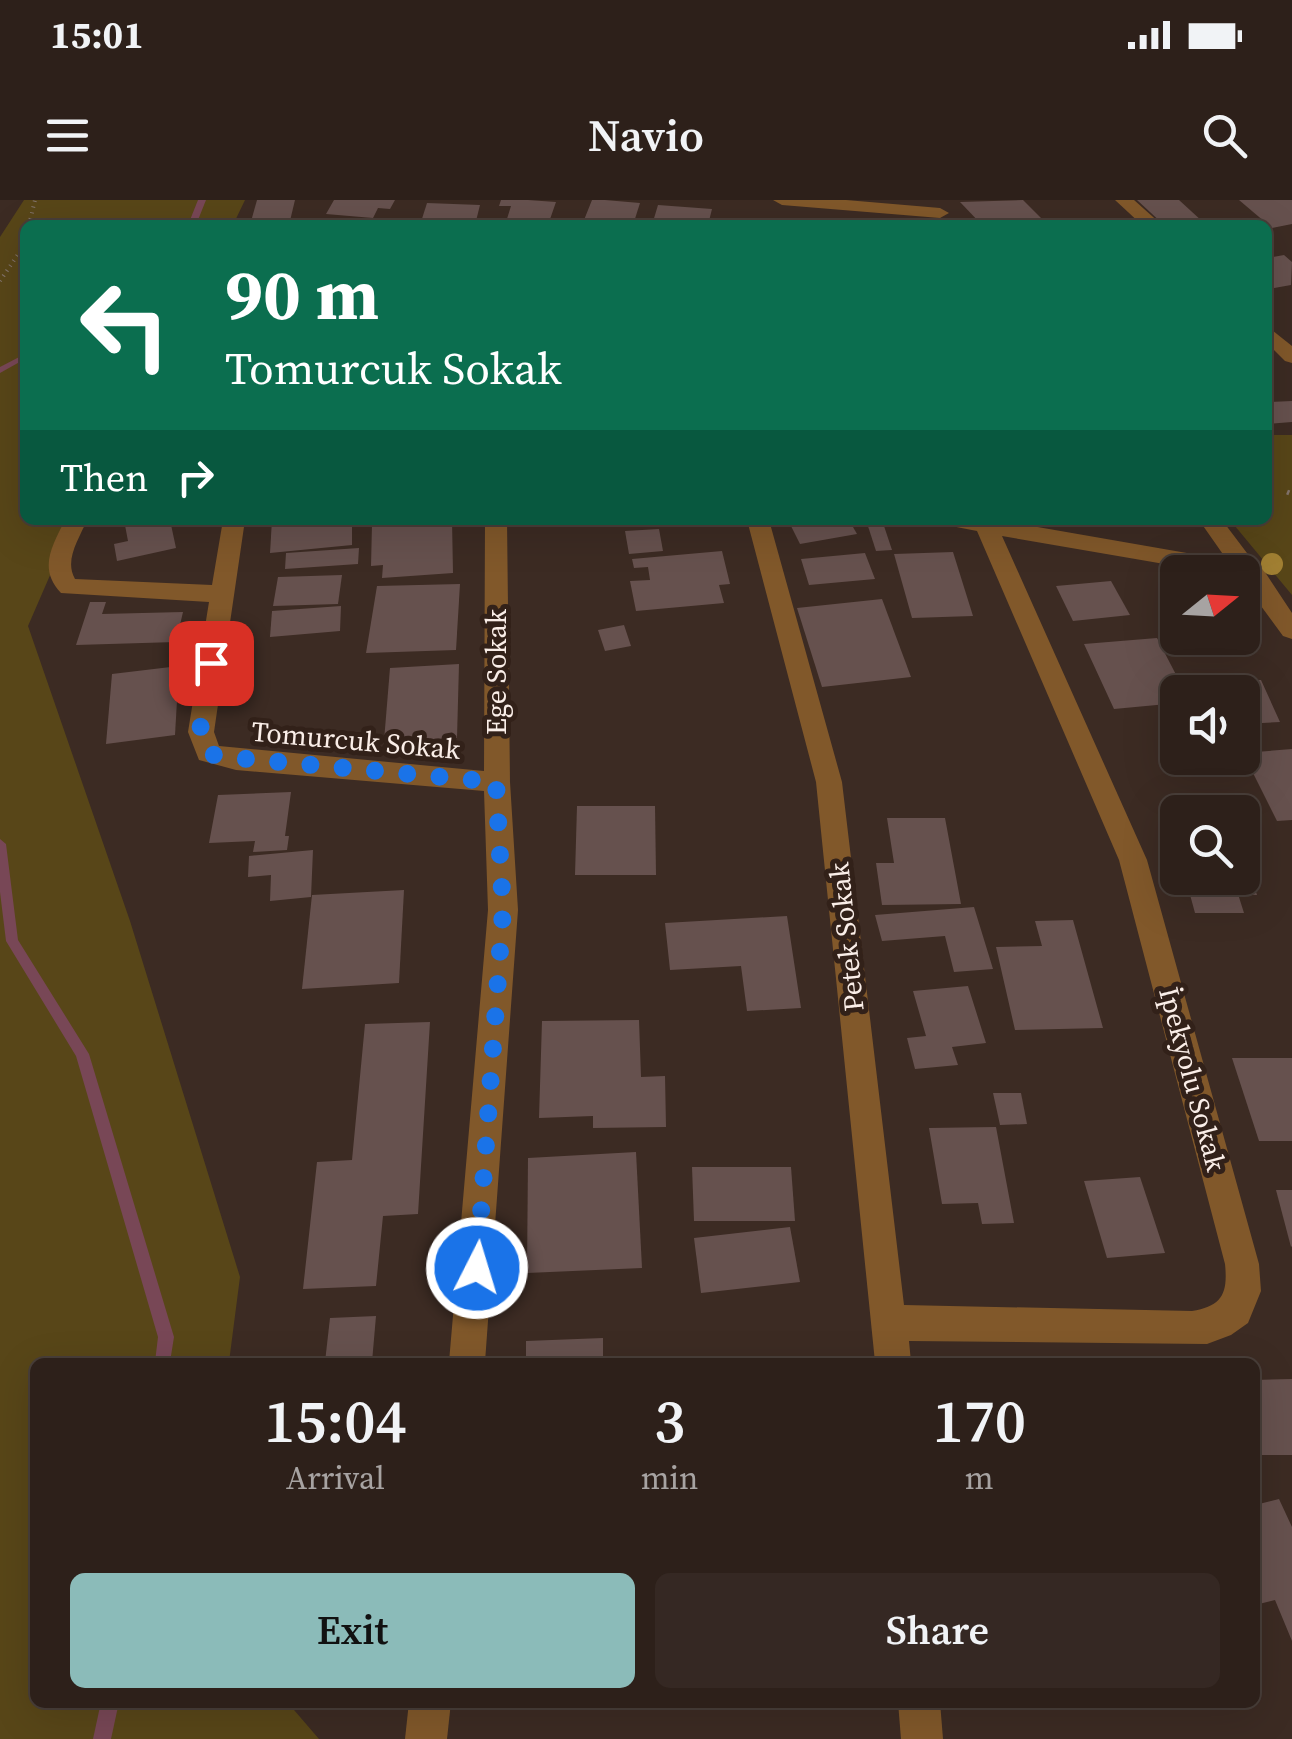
<!DOCTYPE html>
<html lang="en">
<head>
<meta charset="utf-8">
<style>
	:root { --surface:#2d201a; --page:#352823; --text:#f1f3f6; --muted:#a7a3a2; --line:#483e39; --accent:#8bbbb9 }
	body { margin:0; font-family:"Source Serif 4",serif; background:var(--page); color:var(--text); height:100vh; display:flex; flex-direction:column; font-size:38px; white-space:nowrap }
	* { box-sizing:border-box; margin:0 }
	p { font-size:32px; color:var(--muted) }
	.icon { flex:none; width:55px; height:55px; fill:none; stroke:currentColor; stroke-width:2; stroke-linecap:round; stroke-linejoin:round }
	.map { position:relative; flex:1; overflow:hidden }
	.drawer { position:absolute; left:30px; top:1158px; width:1230px; height:350px; display:flex; flex-direction:column; background:var(--surface); border-radius:15px; box-shadow:0 10px 40px #0002,0 0 0 2px var(--line) }
	.drawer>* { flex:none }
	.hud { position:absolute; left:20px; top:20px; width:1252px; height:305px; border-radius:15px; box-shadow:0 10px 40px #0002,0 0 0 2px var(--line); background:#0b6e4f; color:#fff; overflow:hidden }
	.needle { width:65px; rotate:72deg }
	.fabs { position:absolute; left:1160px; top:355px; display:grid; gap:20px }
	.fabs a { display:grid; place-items:center; width:100px; height:100px; border-radius:15px; background:var(--surface); box-shadow:0 10px 40px #0002,0 0 0 2px var(--line); font-size:50px }
	.pin { position:absolute; display:grid; place-items:center; width:85px; height:85px; color:#fff; margin:-42px; border-radius:20px; box-shadow:0 5px 15px #0006 }
	.me { position:absolute; width:110px; margin:-55px; rotate:5deg; stroke-linejoin:round; filter:drop-shadow(0 0 8px #0008) }
	.turn { display:flex; align-items:center; gap:35px; height:210px; padding:0 40px; font-size:45px }
	.turn .icon { width:130px; height:130px; stroke-width:2.5 }
	.turn b { display:block; font-size:70px; line-height:85px }
	.then { display:flex; align-items:center; height:95px; padding:0 40px; background:#0003; gap:20px; font-size:38px }
	.eta { display:flex; justify-content:space-evenly; align-items:center; height:170px; text-align:center }
	.eta b { font-size:60px; font-weight:600; line-height:70px }
	.primary-button { display:flex; gap:20px; margin-top:auto; padding:20px 40px }
	.primary-button a { flex:1; height:115px; border-radius:15px; background:var(--accent); color:#111; font-size:40px; font-weight:600; line-height:115px; text-align:center }
	.primary-button a+a { background:var(--page); color:var(--text) }
	.status { display:flex; justify-content:space-between; align-items:center; height:70px; padding:0 50px; background:var(--surface); direction:ltr }
	.status svg { height:28px; fill:currentColor }
	header { display:flex; justify-content:space-between; align-items:center; height:130px; padding:0 40px; background:var(--surface); font-size:45px; font-weight:600 }
	.map>svg:first-child { display:block }
</style>
</head>
<body>
<div class="status"><b>15:01</b><svg viewBox="0 0 49 12"><path d="M0 12V9h3v3zM5 12V6h3v6zM10 12V3h3v9zM15 12V0h3v12zM26 1h20v11H26zM47 4h2v5h-2z"/></svg></div>
<header><svg class="icon" aria-label="menu" viewBox="0 0 24 24"><path d="M4 6h16M4 12h16M4 18h16"/></svg>Navio<svg class="icon" aria-label="search" viewBox="0 0 24 24"><circle cx="10" cy="10" r="6"/><path d="M15 15l6 6"/></svg></header>
<div class="map">
<svg width="1292" height="1539" viewBox="0 0 1292 1539">
	<rect width="100%" height="100%" fill="#3c2b23"/>
	<g fill="#584618">
		<path d="M24,0H245L233,25H25V320H74L28,426L130,721L240,1077L229,1162H35V1502L288,1503L319,1539H0V37Z"/>
		<path d="M1268,235H1292V395L1230,320H1268Z"/>
	</g>
	<g fill="none" stroke-linecap="round" stroke-linejoin="round">
		<g fill="#784756" fill-rule="evenodd">
			<path d="M198,0H206L196,25H188Z"/>
			<path d="M25,154V159L0,173V167Z"/>
			<path d="M0,639L6,644L18,740L89,854L174,1137L170,1162H155L158,1137L76,856L6,741L0,692Z"/>
			<path d="M101,1502H119L111,1539H93Z"/>
		</g>
	</g>
	<g fill="#66514e">
		<path d="M257,0H295L289,25H250Z"/>
		<path d="M334,0H395L390,9L378,8L373,18L326,14Z"/>
		<path d="M501,0H528L556,2L548,25L506,22L511,6H499Z"/>
		<path d="M592,0H605L640,3L633,25H582Z"/>
		<path d="M1023,0L1045,22L982,25L960,2Z"/>
		<path d="M1137,0H1179L1203,22L1164,25Z"/>
		<path d="M1239,0H1292V24L1272,28Z"/>
		<path d="M427,3L480,5L475,25H420Z"/>
		<path d="M658,5L712,9L708,25H652Z"/>
		<path d="M805,20H867L868,25H806Z"/>
		<path d="M1268,53L1273,57L1284,55L1292,62L1291,85L1268,89Z"/>
		<path d="M1292,201V222L1268,224V202Z"/>
		<path d="M124,320H170L176,348L117,361L114,344L128,341Z"/>
		<path d="M272,320H352V345L270,353Z"/>
		<path d="M452,320L453,373L382,378L383,365L371,366L372,324Z"/>
		<path d="M788,320H849L857,334L800,344Z"/>
		<path d="M866,320H882L892,350L876,351Z"/>
		<path d="M659,329L663,351L629,354L625,331Z"/>
		<path d="M359,348L358,364L285,369L286,353Z"/>
		<path d="M722,351L730,384L719,385L724,403L636,411L630,381L650,380L648,367L634,368L632,359Z"/>
		<path d="M953,352L973,416L912,418L894,354Z"/>
		<path d="M865,353L875,379L809,385L801,359Z"/>
		<path d="M342,375L338,404L273,406L278,377Z"/>
		<path d="M1111,381L1130,415L1073,421L1056,386Z"/>
		<path d="M460,384L456,450L366,453L377,386Z"/>
		<path d="M882,399L911,477L822,487L797,408Z"/>
		<path d="M90,402H106L102,414L183,412L176,442L76,445Z"/>
		<path d="M341,406L340,431L270,437L272,411Z"/>
		<path d="M624,425L631,446L605,451L598,430Z"/>
		<path d="M1169,437L1196,438L1202,453H1175Z"/>
		<path d="M1157,438L1185,492H1178V503L1114,509L1084,444Z"/>
		<path d="M459,464L457,538L384,541L390,468Z"/>
		<path d="M179,466L175,535L106,544L112,474Z"/>
		<path d="M1261,480L1280,522L1242,524V492H1223L1218,481Z"/>
		<path d="M1292,549V620L1277,621L1243,553Z"/>
		<path d="M291,592L285,636H289L287,650L253,652L255,641L209,643L218,595Z"/>
		<path d="M577,606H655L656,675H575Z"/>
		<path d="M887,618H945L961,704L882,705L876,663H894Z"/>
		<path d="M313,650L311,697L270,701L271,675L248,677L249,656Z"/>
		<path d="M1243,654L1257,695L1238,694L1244,713H1195L1189,691H1174L1163,655H1178V678H1242Z"/>
		<path d="M404,690L399,783L302,789L312,695Z"/>
		<path d="M974,707L993,769L954,772L945,736L882,741L875,715Z"/>
		<path d="M787,716L801,808L747,811L741,766L670,770L665,723Z"/>
		<path d="M1073,720L1103,828L1015,830L996,747L1042,746L1035,721Z"/>
		<path d="M968,786L986,843L952,847L958,865L915,869L907,838L926,836L913,791Z"/>
		<path d="M639,820L641,877L665,876L666,927L593,928V916L539,918L542,821Z"/>
		<path d="M430,822L418,1014L383,1016L376,1086L303,1089L317,962L352,960L365,824Z"/>
		<path d="M1232,858H1292V941H1259Z"/>
		<path d="M993,893H1021L1027,924L1000,925Z"/>
		<path d="M996,927L1014,1023L982,1024L978,1003L942,1004L929,928Z"/>
		<path d="M636,952L642,1068L527,1073L528,958Z"/>
		<path d="M692,967H791L795,1021H694Z"/>
		<path d="M1140,977L1165,1053L1107,1058L1084,981Z"/>
		<path d="M1276,990H1292V1046L1291,1047Z"/>
		<path d="M790,1027L800,1082L701,1093L694,1038Z"/>
		<path d="M376,1116L372,1162H325L330,1118Z"/>
		<path d="M603,1138V1162H526V1141Z"/>
		<path d="M1292,1179V1255H1256L1255,1180Z"/>
		<path d="M1279,1299L1292,1327V1441L1275,1400L1255,1405V1305Z"/>
	</g>
	<g fill="none" stroke-linecap="round" stroke-linejoin="round">
		<g stroke="#82736c" stroke-width="4" stroke-dasharray="1 5" stroke-linecap="butt">
			<path d="M29,25L35,0"/>
			<path d="M0,81L25,44"/>
		</g>
		<path stroke="#82736c" stroke-width="5" stroke-dasharray="2.5 6" stroke-linecap="butt" d="M1287,292L1292,294"/>
		<g fill="#81582a" fill-rule="evenodd">
			<path d="M773,0H846L940,8L949,13L940,18L782,5Z"/>
			<path d="M1115,0H1134L1162,25H1142Z"/>
			<path d="M1268,127L1292,146V163L1285,161L1268,144Z"/>
			<path d="M65,320H87C79,339 64,360 75,379L212,385L223,320H245L214,532L219,546L484,571L485,320H507L510,582L518,710L485,1162H449L488,710L484,591L236,570L199,560L188,532L209,402L61,393C38,369 52,346 65,320Z"/>
			<path d="M747,320H769L842,582L904,1105L1192,1111C1222,1106 1228,1094 1225,1064L1119,660L977,331L946,325L943,320H997L1227,360L1199,320H1222L1256,365L1261,366L1292,413V439L1283,436L1242,380V372H1211L1002,336L1147,660L1259,1064L1261,1091L1248,1123L1231,1135L1207,1144L909,1141L911,1162H875L816,582Z"/>
			<path d="M409,1502H451L447,1539H405Z"/>
			<path d="M898,1502H940L943,1539H901Z"/>
		</g>
	</g>
	<circle fill="#a28033" cx="1272" cy="364" r="11"/>
	<g fill="none" stroke-linecap="round" stroke-linejoin="round">
		<path stroke="#1a73e8" stroke-width="18" stroke-dasharray="0 32.4" d="M211,463C207,489 187,542 216,556L496,582L503,710L477,1068"/>
	</g>
	<g text-anchor="middle" dominant-baseline="central" stroke-width="10" stroke-linejoin="round" paint-order="stroke">
		<g font-size="28" fill="#faeee8" stroke="#322119">
			<text transform="translate(496 472) rotate(-90)">Ege Sokak</text>
			<text transform="translate(356 540) rotate(5)">Tomurcuk Sokak</text>
			<text transform="translate(846 737) rotate(-96)">Petek Sokak</text>
			<text transform="translate(1193 879) rotate(75)">İpekyolu Sokak</text>
		</g>
	</g>
</svg>
<div class="fabs">
<a><svg class="needle" viewBox="-14 -14 28 28"><path d="M0-13l5 13h-10z" fill="#e53935"/><path d="M0 13l5-13h-10z" fill="#a7a3a2"/></svg></a>
<a><svg class="icon" aria-label="sound" viewBox="0 0 24 24"><path d="M4 9h4l5-4v14l-5-4H4zM17 9q2 3 0 6"/></svg></a>
<a><svg class="icon" aria-label="search" viewBox="0 0 24 24"><circle cx="10" cy="10" r="6"/><path d="M15 15l6 6"/></svg></a>
</div>
<div class="pin" style="left:211px;top:463px;background:#d93025"><svg class="icon" aria-label="arrive" viewBox="0 0 24 24"><path d="M6 21V4h12l-3 4 3 4H6"/></svg></div>
<svg class="me" style="left:477px;top:1068px" viewBox="-20 -20 40 40"><circle r="17" fill="#1a73e8" stroke="#fff" stroke-width="3"/><path d="M0-11L8 9 0 5-8 9z" fill="#fff"/></svg>
<div class="hud">
<div class="turn"><svg class="icon" aria-label="left" viewBox="0 0 24 24"><path d="M17 20v-9H6M10 6l-5 5 5 5"/></svg><div><b>90 m</b>Tomurcuk Sokak</div></div>
<div class="then">Then<svg class="icon" aria-label="right" viewBox="0 0 24 24"><path d="M7 20v-9h11M14 6l5 5-5 5"/></svg></div>
</div>
<section class="drawer">
<div class="eta">
<div><b>15:04</b><p>Arrival</p></div>
<div><b>3</b><p>min</p></div>
<div><b>170</b><p>m</p></div>
</div>
<div class="primary-button"><a>Exit</a><a>Share</a></div>
</section>
</div>
</body>
</html>
